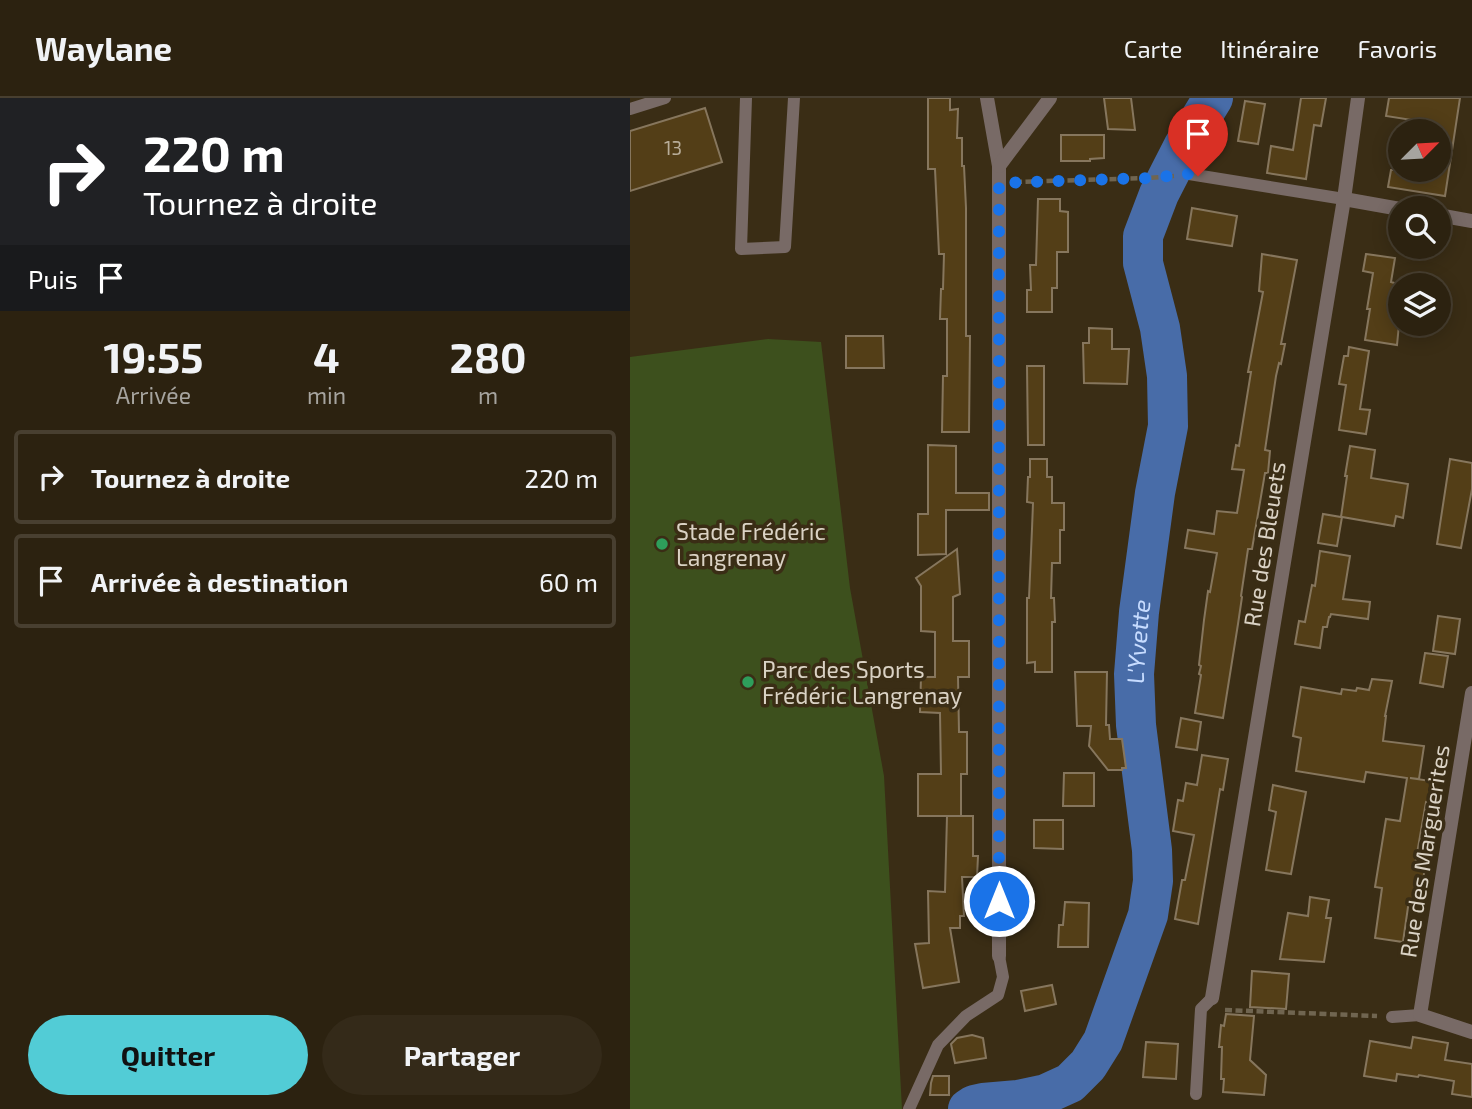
<!DOCTYPE html>
<html lang="fr">
<head>
<meta charset="utf-8">
<style>
	:root { --surface:#2c2210; --page:#342a19; --text:#f1f3f6; --muted:#a6a49f; --line:#483f30; --accent:#52ccd6 }
	body { margin:0; font-family:"Exo 2",sans-serif; background:var(--page); color:var(--text); height:100vh; display:flex; flex-direction:column; font-size:26px; white-space:nowrap }
	* { box-sizing:border-box; margin:0 }
	p { font-size:23px; color:var(--muted) }
	.icon { flex:none; width:38px; height:38px; fill:none; stroke:currentColor; stroke-width:2; stroke-linecap:round; stroke-linejoin:round }
	.map { position:relative; flex:1; overflow:hidden }
	.drawer { display:flex; flex-direction:column; background:var(--surface); width:630px }
	.drawer>* { flex:none }
	.hud { background:#202124; color:#fff; overflow:hidden }
	.needle { width:46px; rotate:66deg }
	.fabs { position:absolute; left:758px; top:21px; display:grid; gap:14px }
	.fabs a { display:grid; place-items:center; width:63px; height:63px; border-radius:50%; background:var(--surface); box-shadow:0 4px 18px #0003,0 0 0 2px var(--line); font-size:35px }
	.pin { position:absolute; display:grid; place-items:center; width:60px; height:60px; color:#fff; margin:-72px -30px; border-radius:50% 50% 50% 0; rotate:-45deg; box-shadow:0 0 7px #0007 }
	.pin .icon { rotate:45deg }
	.me { position:absolute; width:77px; margin:-38px; rotate:0deg; stroke-linejoin:round; filter:drop-shadow(0 0 5px #0008) }
	.turn { display:flex; align-items:center; gap:24px; height:147px; padding:0 28px; font-size:32px }
	.turn .icon { width:91px; height:91px; stroke-width:2.5 }
	.turn b { display:block; font-size:49px; line-height:60px }
	.then { display:flex; align-items:center; height:66px; padding:0 28px; background:#0003; gap:14px; font-size:26px }
	.eta { display:flex; justify-content:space-evenly; align-items:center; height:119px; text-align:center }
	.eta b { font-size:42px; font-weight:700; line-height:49px }
	.cta { display:flex; gap:14px; margin-top:auto; padding:14px 28px }
	.cta a { flex:1; height:80px; border-radius:42px; background:var(--accent); color:#111; font-size:28px; font-weight:700; line-height:80px; text-align:center }
	.cta a+a { background:var(--page); color:var(--text) }
	ul { padding:0; list-style:none }
	li { display:flex; align-items:center; gap:21px; height:94px; margin:0 14px 10px; padding:0 14px; border:4px solid var(--line); border-radius:7px }
	li div { flex:1 }
	li b { display:block; font-size:26px }
	li em { font-style:normal }
	header { display:flex; align-items:center; gap:42px; box-sizing:border-box; height:98px; padding:0 35px; background:var(--surface); border-bottom:2px solid var(--line) }
	header strong { font-size:33px }
	nav { display:flex; gap:38px; margin-inline-start:auto; font-size:24px }
	main { display:flex; flex:1; min-height:0 }
	.map>svg:first-child { display:block }
</style>
</head>
<body>
<header>
<strong>Waylane</strong>
<nav><a>Carte</a><a>Itinéraire</a><a>Favoris</a></nav>
</header>
<main>
<section class="drawer">
<div class="hud">
<div class="turn"><svg class="icon" aria-label="right" viewBox="0 0 24 24"><path d="M7 20v-9h11M14 6l5 5-5 5"/></svg><div><b>220 m</b>Tournez à droite</div></div>
<div class="then">Puis<svg class="icon" aria-label="arrive" viewBox="0 0 24 24"><path d="M6 21V4h12l-3 4 3 4H6"/></svg></div>
</div>
<div class="eta">
<div><b>19:55</b><p>Arrivée</p></div>
<div><b>4</b><p>min</p></div>
<div><b>280</b><p>m</p></div>
</div>
<ul>
<li><svg class="icon" aria-label="right" viewBox="0 0 24 24"><path d="M7 20v-9h11M14 6l5 5-5 5"/></svg><div><b>Tournez à droite</b></div><em>220 m</em></li>
<li><svg class="icon" aria-label="arrive" viewBox="0 0 24 24"><path d="M6 21V4h12l-3 4 3 4H6"/></svg><div><b>Arrivée à destination</b></div><em>60 m</em></li>
</ul>
<div class="cta"><a>Quitter</a><a>Partager</a></div>
</section>
<div class="map">
<svg width="842" height="1011" viewBox="0 0 842 1011">
	<rect width="100%" height="100%" fill="#3a2d15"/>
	<path fill="#3d501d" d="M138,241L191,244L220,490L254,678L272,1011H0V259Z"/>
	<g fill="none" stroke-linecap="round" stroke-linejoin="round">
		<path stroke="#486ca8" stroke-width="40" id="s1" d="M338,1011L344,1007L353,1005L388,1002L416,996L440,985L458,967L473,943L518,817L523,783L522,752L506,627L504,576L509,514L525,395L538,328L537,278L530,230L513,165V138L529,96L553,49L583,0"/>
	</g>
	<g fill="#533e17" stroke="#86765d" stroke-width="2">
		<path d="M298,0H320V12L328,11L327,40H332V68H334L336,110V238H340L339,334H312L313,278H317V221H310L311,191H313L314,156H309L305,71H298Z"/>
		<path d="M474,0H501L505,32L478,31Z"/>
		<path d="M671,0H696L691,28L684,27L676,81L637,75L641,48L663,52Z"/>
		<path d="M759,0H830L815,98L758,89L761,72H814L808,71V26L756,18Z"/>
		<path d="M615,3L635,6L628,46L608,43Z"/>
		<path d="M75,10L92,64L0,93V33Z"/>
		<path d="M431,37H474V60L460,61V63H431Z"/>
		<path d="M408,101H430V113L438,114V154H427V190H422V214H397V192H401L400,167H406Z"/>
		<path d="M562,110L607,118L602,148L557,141Z"/>
		<path d="M632,156L667,162L651,246H655L651,266L649,265L646,278L635,352L640,353L638,375H635L622,451H618L611,498L612,499L608,526L593,620L565,615L571,577L569,576L571,568L569,567L574,522L578,493L580,494L587,455L555,450L558,432L584,436L587,413L607,415L614,372L602,371L606,347L609,348L621,274H618L633,194L629,193Z"/>
		<path d="M736,156L765,160L761,184L768,186L764,215L770,216L767,247L735,242L740,211H737L743,175L733,173Z"/>
		<path d="M459,230L482,231V251H499L497,286L454,285L453,245H459Z"/>
		<path d="M216,238H253L254,270H216Z"/>
		<path d="M719,249L739,253L730,311L740,312L736,336L709,332L716,287L709,286L714,258H718Z"/>
		<path d="M397,268H414V347H398Z"/>
		<path d="M298,347L326,348V395H359V412H316V456L288,457V416H298Z"/>
		<path d="M720,348L745,352L741,380L778,386L773,420L766,418L764,428L712,419L707,448L688,445L693,416L711,419L717,378H715Z"/>
		<path d="M400,361H417V379H422V405H434V432H430V465H422L421,500H424L425,524H422V574H405V564L397,565V500H399L402,431L403,405L397,404L398,379H400Z"/>
		<path d="M820,361L842,365V391L831,450L807,446Z"/>
		<path d="M327,451L330,496L323,499V543H339V579H328L329,634H337V676H331V718H288V676H311L310,615L290,614L291,579H305V534L291,533V488L286,480Z"/>
		<path d="M690,453L720,458L713,501L740,504L738,521L701,516L700,519H699L697,529H693L690,550L665,546L669,523L675,524L682,487L685,488Z"/>
		<path d="M808,518L830,521L825,556L803,553Z"/>
		<path d="M795,555L818,558L813,589L790,585Z"/>
		<path d="M445,574H477L476,627H479L480,641H492L496,670H492V672H478L459,648L461,628H447Z"/>
		<path d="M742,581L762,583L755,618H756L753,643L794,648L789,681L780,680L801,683L799,705L796,704L785,767L795,769L790,804L779,802L773,844L745,840L752,790L745,789L756,721L770,723L777,680L736,674L734,684L666,673L671,640L663,638L671,589L711,596L712,591L726,593L727,590L739,592Z"/>
		<path d="M551,620L571,624L567,652L546,649Z"/>
		<path d="M572,657L598,661L593,692L590,691L568,826L545,821L552,782H555L564,737L543,733L548,702L553,703L556,685L567,687Z"/>
		<path d="M434,675H464V708H433Z"/>
		<path d="M643,687L676,694L661,776L636,772L646,714L639,712Z"/>
		<path d="M317,718H343V758H348L347,779H332L334,818H330V830H320L329,884L293,890L285,846L299,845L298,793L315,794Z"/>
		<path d="M404,722H433V751L404,750Z"/>
		<path d="M680,799L699,802L696,820H701L694,864L650,861L658,815L678,818Z"/>
		<path d="M435,804L459,805L458,849H428L429,827H433Z"/>
		<path d="M622,873L659,876L656,911L620,909Z"/>
		<path d="M422,887L426,906L395,913L391,893Z"/>
		<path d="M596,916L624,918L620,962L636,977L634,997L593,994L594,981H591L592,949H589L591,927L594,928Z"/>
		<path d="M342,937L353,940L356,960L325,965L321,946L327,940Z"/>
		<path d="M783,939L818,945L815,962L842,966V999L822,996L824,983L789,977L788,979L767,976L766,983L734,978L740,943L781,950Z"/>
		<path d="M516,944L548,946L546,981L513,979Z"/>
		<path d="M303,978H319V997H300L301,985Z"/>
	</g>
	<g fill="none" stroke-linecap="round" stroke-linejoin="round">
		<g stroke="#706550" stroke-width="4.5" stroke-dasharray="7 3.5" stroke-linecap="butt">
			<path d="M385,84L519,80L544,78"/>
			<path d="M595,912L747,918"/>
		</g>
		<g stroke="#786a66" stroke-width="12">
			<path d="M116,0L111,151L155,149L164,0"/>
			<path d="M0,11L35,0"/>
			<path d="M559,76L714,101"/>
			<path d="M762,919L790,917"/>
			<path d="M566,996L571,911L582,900"/>
			<path d="M279,1011L308,947L336,918L368,897L373,879L369,858"/>
		</g>
		<g stroke="#786a66" stroke-width="14">
			<path d="M357,0L369,68V858"/>
			<path d="M369,68L420,0"/>
			<path d="M714,101L770,111"/>
			<path d="M808,117L842,123"/>
			<path d="M842,595L790,917L842,934"/>
			<path d="M582,900L714,101L728,0"/>
		</g>
	</g>
	<g fill="none" stroke-linecap="round" stroke-linejoin="round">
		<path stroke="#1a73e8" stroke-width="12" stroke-dasharray="0 21.6" d="M369,803V85L519,80L559,76L568,78"/>
	</g>
	<g fill="#2e9e5b" stroke="#3a2d15" stroke-width="2.5">
		<circle cx="32" cy="446" r="7"/>
		<circle cx="118" cy="584" r="7"/>
	</g>
	<g text-anchor="middle" dominant-baseline="central" stroke-width="7" stroke-linejoin="round" paint-order="stroke">
		<g font-size="19" fill="#b8ad99">
			<text x="43" y="49">13</text>
		</g>
		<g font-size="23" fill="#dad2c4" stroke="#3a2d15" text-anchor="start">
			<text x="46" y="433">Stade Frédéric<tspan x="46" dy="26">Langrenay</tspan></text>
			<text x="132" y="571">Parc des Sports<tspan x="132" dy="26">Frédéric Langrenay</tspan></text>
		</g>
		<g font-size="23" fill="#dad2c4" stroke="#3a2d15">
			<text transform="translate(634 446) rotate(-81)">Rue des Bleuets</text>
			<text transform="translate(794 753) rotate(-81)">Rue des Marguerites</text>
		</g>
		<g font-size="24" font-style="italic" fill="#c7dcff" stroke="#3a2d15">
			<text stroke="none"><textPath href="#s1" startOffset="569">L'Yvette</textPath></text>
		</g>
	</g>
</svg>
<div class="fabs">
<a><svg class="needle" viewBox="-14 -14 28 28"><path d="M0-13l5 13h-10z" fill="#e53935"/><path d="M0 13l5-13h-10z" fill="#a6a49f"/></svg></a>
<a><svg class="icon" aria-label="search" viewBox="0 0 24 24"><circle cx="10" cy="10" r="6"/><path d="M15 15l6 6"/></svg></a>
<a><svg class="icon" aria-label="layers" viewBox="0 0 24 24"><path d="M12 4l9 5-9 5-9-5zM3 14l9 5 9-5"/></svg></a>
</div>
<div class="pin" style="left:568px;top:78px;background:#d93025"><svg class="icon" aria-label="arrive" viewBox="0 0 24 24"><path d="M6 21V4h12l-3 4 3 4H6"/></svg></div>
<svg class="me" style="left:369px;top:803px" viewBox="-20 -20 40 40"><circle r="17" fill="#1a73e8" stroke="#fff" stroke-width="3"/><path d="M0-11L8 9 0 5-8 9z" fill="#fff"/></svg>
</div>
</main>
</body>
</html>
